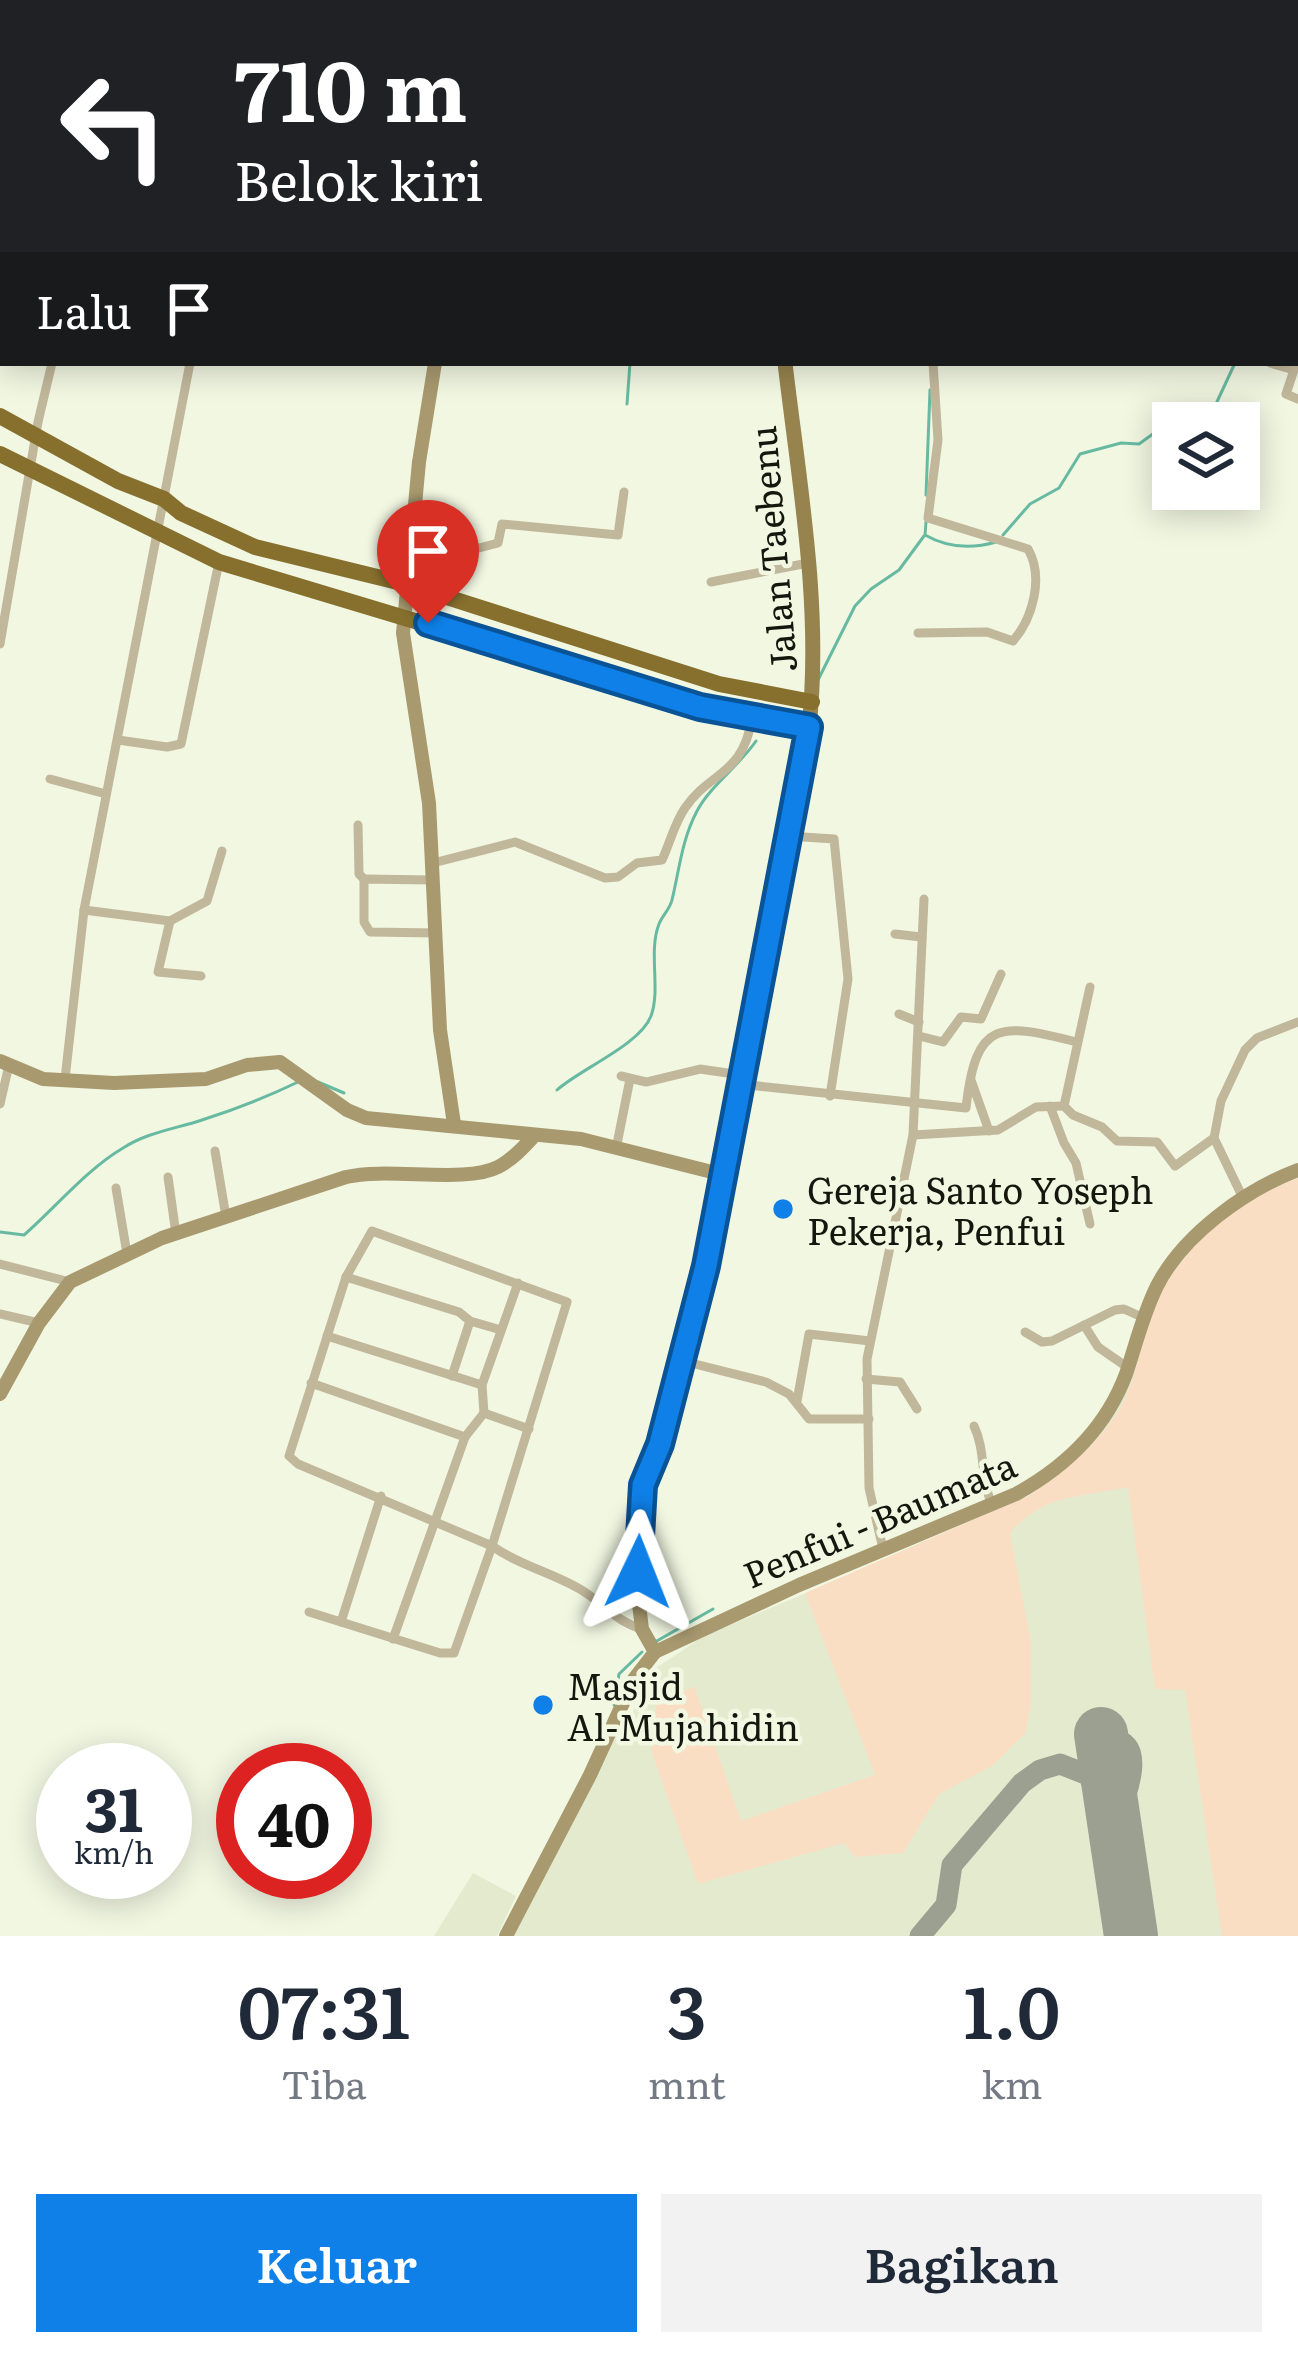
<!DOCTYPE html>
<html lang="id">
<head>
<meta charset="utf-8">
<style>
	:root { --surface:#fff; --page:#f2f2f3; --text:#1f2937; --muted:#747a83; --accent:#0e80e7 }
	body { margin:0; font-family:Literata,serif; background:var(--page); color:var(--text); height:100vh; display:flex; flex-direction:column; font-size:45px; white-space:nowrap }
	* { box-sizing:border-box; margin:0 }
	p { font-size:39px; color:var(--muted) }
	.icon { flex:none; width:66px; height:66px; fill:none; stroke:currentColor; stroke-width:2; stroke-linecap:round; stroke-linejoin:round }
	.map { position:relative; height:1936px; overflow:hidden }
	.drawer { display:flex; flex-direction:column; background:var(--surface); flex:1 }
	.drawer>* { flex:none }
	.banner { position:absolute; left:0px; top:0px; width:1299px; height:366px; box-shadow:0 6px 30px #0003; background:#202124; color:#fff; overflow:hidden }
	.buttons { position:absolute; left:1152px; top:402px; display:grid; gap:24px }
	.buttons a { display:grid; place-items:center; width:108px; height:108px; border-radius:0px; background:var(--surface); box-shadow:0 6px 30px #0003; font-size:60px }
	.speed { position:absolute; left:36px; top:1743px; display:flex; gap:24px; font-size:60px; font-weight:700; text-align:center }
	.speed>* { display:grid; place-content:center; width:156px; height:156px; border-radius:50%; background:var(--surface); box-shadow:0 6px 30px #0003; line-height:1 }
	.speed small { font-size:30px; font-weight:400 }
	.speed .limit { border:18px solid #d22; background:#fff; color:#111 }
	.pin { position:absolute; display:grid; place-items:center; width:102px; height:102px; color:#fff; margin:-123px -51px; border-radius:50% 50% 50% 0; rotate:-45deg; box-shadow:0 0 12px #0007 }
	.pin .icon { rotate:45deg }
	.me { position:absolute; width:132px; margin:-66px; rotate:2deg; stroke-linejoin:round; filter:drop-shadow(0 0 9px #0008) }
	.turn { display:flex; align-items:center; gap:42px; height:252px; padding:0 36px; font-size:54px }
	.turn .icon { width:156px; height:156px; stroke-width:2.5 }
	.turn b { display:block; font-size:84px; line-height:102px }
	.then { display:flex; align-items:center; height:114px; padding:0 36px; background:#0003; gap:24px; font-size:45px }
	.eta { display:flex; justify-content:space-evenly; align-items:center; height:204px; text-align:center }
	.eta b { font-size:72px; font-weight:600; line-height:84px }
	.button { display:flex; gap:24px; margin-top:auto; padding:24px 36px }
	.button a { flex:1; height:138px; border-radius:0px; background:var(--accent); color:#fff; font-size:48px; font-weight:600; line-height:138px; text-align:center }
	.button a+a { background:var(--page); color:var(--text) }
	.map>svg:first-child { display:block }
</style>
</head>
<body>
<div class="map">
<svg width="1298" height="1936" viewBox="0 0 1298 1936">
	<rect width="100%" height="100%" fill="#f2f7e2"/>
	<g fill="#e4eace">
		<path d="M1146,1324L1298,1936H512L607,1747L626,1725L656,1668L704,1636L989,1516L1027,1498L1062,1474L1092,1443Z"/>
		<path d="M473,1873L516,1896L497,1936H434Z"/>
	</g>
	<path fill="#fadec4" d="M1298,1178V1936H1222L1185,1690L1155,1689L1128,1487C1080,1497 1044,1494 1010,1533L1031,1643V1704L1025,1733L992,1766L939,1794L903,1853L855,1857L844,1843L698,1884L651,1750L656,1706L694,1686L741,1821L875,1775L805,1593L1028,1496C1064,1472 1105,1440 1125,1399C1137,1374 1140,1346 1149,1320C1173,1253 1233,1202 1298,1178Z"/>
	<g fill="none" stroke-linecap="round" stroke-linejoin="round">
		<g stroke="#67baa1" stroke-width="3">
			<path d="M0,93L3,94"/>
			<path d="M1296,191L1298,188"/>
			<path d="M627,404L630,363"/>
			<path d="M926,495L930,390"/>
			<path d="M926,522L925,535C948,548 972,549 996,542"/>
			<path d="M1003,535L1030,504L1059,488L1080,454L1121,443L1139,444L1175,418L1209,419L1235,363"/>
			<path d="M818,680L855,606L871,589L899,570L924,536"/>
			<path d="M318,1082L344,1093"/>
			<path d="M557,1090C580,1069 640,1045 651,1016C661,989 648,952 659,924C662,916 670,909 672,900C679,871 682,839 697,811C710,786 739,766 756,741"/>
			<path d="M0,1232L24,1235C56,1207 86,1170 123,1148C148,1132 175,1129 202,1120C236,1109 267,1097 298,1082"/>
			<path d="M655,1642L713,1609"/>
			<path d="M614,1705L619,1674L642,1652"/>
		</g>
		<g stroke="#9ca090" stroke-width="21">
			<path d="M1088,1775L1092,1750L1101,1741C1154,1730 1125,1801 1114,1825"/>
			<path d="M920,1936L946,1905L952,1865L1022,1783L1040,1770L1060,1764L1088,1775L1114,1825"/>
		</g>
		<path stroke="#9ca090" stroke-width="54" d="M1101,1734L1131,1936"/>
		<g stroke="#c1b79b" stroke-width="9">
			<path d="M200,0L201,3"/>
			<path d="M357,3V0"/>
			<path d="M0,210L3,211"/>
			<path d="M1296,338L1298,339"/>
			<path d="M1298,358L1286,394L1298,399"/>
			<path d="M1270,363L1294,370"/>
			<path d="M409,549L479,548L498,543L502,524L618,535L624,492"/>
			<path d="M711,582L808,563"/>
			<path d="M918,633L987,632L1013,641C1033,618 1044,577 1028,549L928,518L938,440L933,363"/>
			<path d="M0,644L38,422L52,363"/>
			<path d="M118,740L167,747L181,744L219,562"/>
			<path d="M50,779L106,794"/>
			<path d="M358,825L359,874L364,879"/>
			<path d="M788,836L834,839L848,979L830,1096"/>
			<path d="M433,863L515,842L605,878L618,877L637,863L662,860C670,843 674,824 685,808C710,771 743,776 752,718"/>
			<path d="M432,880L364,879V922L370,932L435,933"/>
			<path d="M84,910L170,921L158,972L201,976"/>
			<path d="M170,921L207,901L222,851"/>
			<path d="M895,934L921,937"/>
			<path d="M1090,987L1064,1106L1073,1115L1102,1127L1117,1141L1157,1142L1175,1166L1214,1138"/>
			<path d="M899,1014L919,1022"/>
			<path d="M919,1036L943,1042L961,1017L981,1019L1001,974"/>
			<path d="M621,1076L646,1082L700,1069L741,1075"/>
			<path d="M65,1079L84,910L190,363"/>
			<path d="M971,1080L989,1131"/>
			<path d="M739,1084L966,1108C976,1018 1000,1023 1077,1042"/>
			<path d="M0,1104L9,1065"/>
			<path d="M1050,1106L1064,1143L1076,1163L1090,1224"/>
			<path d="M913,1135L998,1130L1036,1107L1064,1106"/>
			<path d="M616,1149L630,1079"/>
			<path d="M215,1151L226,1217"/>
			<path d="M168,1177L176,1234"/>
			<path d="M116,1188L127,1254"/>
			<path d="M1243,1198L1214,1138L1221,1101L1245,1050L1257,1038L1298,1022"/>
			<path d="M372,1231L567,1302L492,1546L298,1464L289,1456L346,1277Z"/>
			<path d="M0,1264L70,1282"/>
			<path d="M346,1277L459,1312L470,1321L501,1330"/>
			<path d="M518,1283L482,1385L484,1413L529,1429"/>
			<path d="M0,1314L39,1323"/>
			<path d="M1084,1325L1098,1347L1127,1367"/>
			<path d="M1025,1332L1042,1342L1052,1341L1115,1310L1124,1309L1144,1318"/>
			<path d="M327,1336L482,1385"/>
			<path d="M683,1361L766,1382L789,1394L809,1419H869"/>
			<path d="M452,1376L470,1321"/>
			<path d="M866,1379L900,1382L917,1409"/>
			<path d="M311,1383L465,1437L484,1413"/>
			<path d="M797,1401L809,1334L870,1341"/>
			<path d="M974,1426C986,1451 980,1479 992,1504"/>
			<path d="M883,1549L869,1488L867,1359L913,1135L924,899"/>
			<path d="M309,1612L440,1653H454L492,1546C519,1565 550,1572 578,1588C602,1601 614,1621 642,1629"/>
			<path d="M341,1622L381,1496"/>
			<path d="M393,1639L465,1437"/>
		</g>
		<g stroke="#a8996f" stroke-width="14">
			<path d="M527,3L528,0"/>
			<path d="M435,363L419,462L403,633L429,803L440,1030L454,1124"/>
			<path d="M0,1061L43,1079L114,1083L206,1079L247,1065L280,1062L347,1110L366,1118L581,1139L724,1175"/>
			<path d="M0,1394L39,1323L70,1282L162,1238L346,1177C389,1167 465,1184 498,1167C512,1160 524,1147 534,1136"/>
			<path d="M655,1652L642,1629L639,1604L643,1485L660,1444L706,1266L809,727"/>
			<path d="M506,1936L590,1775L634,1679L655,1652L799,1585L1016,1494C1065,1467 1106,1428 1126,1374C1136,1344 1143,1314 1157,1286C1183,1235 1245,1190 1298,1170"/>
		</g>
		<g stroke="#96834e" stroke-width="15">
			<path d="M740,0V3"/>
			<path d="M785,363C799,483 822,607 809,727"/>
		</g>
		<g stroke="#87702e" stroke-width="16">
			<path d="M0,416L118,481L164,499L181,513L255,547L406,584L719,684L812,702"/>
			<path d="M0,454L219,562L700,707L809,727"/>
		</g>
	</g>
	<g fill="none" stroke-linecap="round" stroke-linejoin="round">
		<defs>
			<path id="route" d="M428,623L700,707L809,727L706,1266L660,1444L643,1485L638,1572"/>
		</defs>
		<use href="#route" stroke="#095396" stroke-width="30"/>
		<use href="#route" stroke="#0e80e7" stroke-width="21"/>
	</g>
	<g fill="#0e80e7" stroke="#f2f7e2" stroke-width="4.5">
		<circle cx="783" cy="1209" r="12"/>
		<circle cx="543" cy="1705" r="12"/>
	</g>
	<g text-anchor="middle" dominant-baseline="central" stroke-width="9" stroke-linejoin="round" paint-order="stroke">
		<g font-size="36" fill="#15170f" stroke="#f2f7e2">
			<text transform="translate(771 549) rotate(-95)">Jalan Taebenu</text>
			<text transform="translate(879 1518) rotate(-23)">Penfui - Baumata</text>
		</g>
		<g font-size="36" fill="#15170f" stroke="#f2f7e2" text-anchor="start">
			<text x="807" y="1188">Gereja Santo Yoseph<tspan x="807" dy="41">Pekerja, Penfui</tspan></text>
			<text x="567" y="1684">Masjid<tspan x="567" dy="41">Al-Mujahidin</tspan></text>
		</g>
	</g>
</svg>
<div class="buttons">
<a><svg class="icon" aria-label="layers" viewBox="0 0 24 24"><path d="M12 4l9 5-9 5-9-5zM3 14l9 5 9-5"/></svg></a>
</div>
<div class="speed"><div>31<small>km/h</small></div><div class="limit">40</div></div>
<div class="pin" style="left:428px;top:623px;background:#d93025"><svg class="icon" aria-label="arrive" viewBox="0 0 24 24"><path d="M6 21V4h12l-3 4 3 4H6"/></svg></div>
<svg class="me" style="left:638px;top:1572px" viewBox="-20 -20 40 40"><path d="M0-17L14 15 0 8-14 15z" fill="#0e80e7" stroke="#fff" stroke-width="4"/></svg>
<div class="banner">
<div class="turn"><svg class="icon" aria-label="left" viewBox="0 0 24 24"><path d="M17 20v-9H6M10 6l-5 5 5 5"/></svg><div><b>710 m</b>Belok kiri</div></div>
<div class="then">Lalu<svg class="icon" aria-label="arrive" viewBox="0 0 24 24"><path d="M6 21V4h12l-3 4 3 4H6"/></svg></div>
</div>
</div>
<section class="drawer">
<div class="eta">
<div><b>07:31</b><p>Tiba</p></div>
<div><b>3</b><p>mnt</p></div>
<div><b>1.0</b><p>km</p></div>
</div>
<div class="button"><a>Keluar</a><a>Bagikan</a></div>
</section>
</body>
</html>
